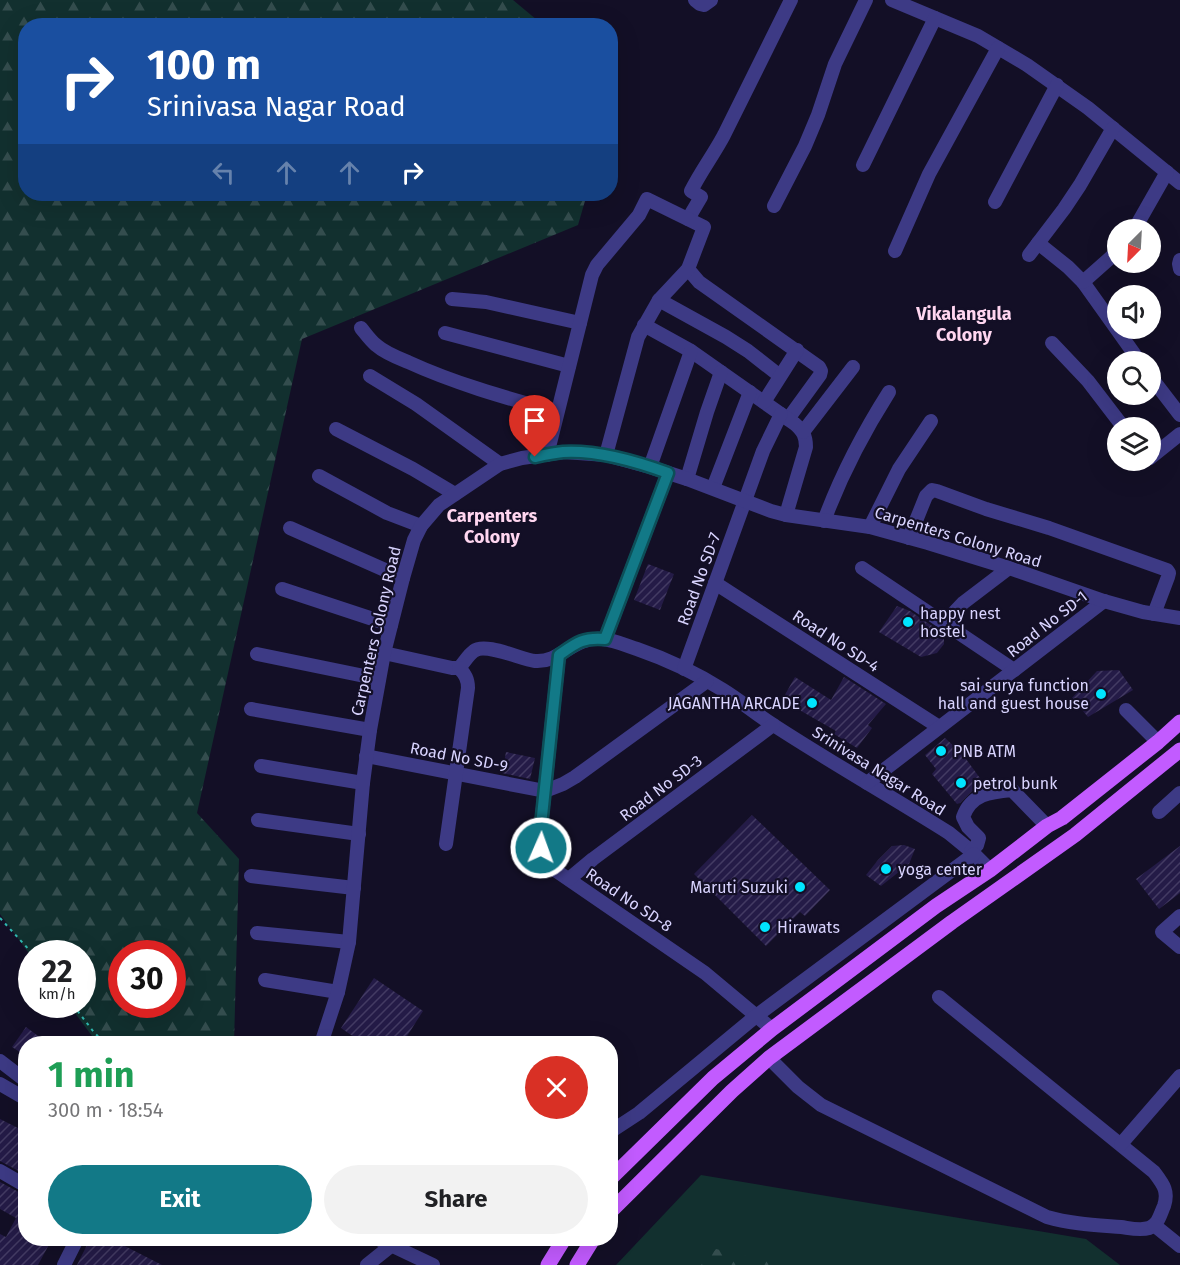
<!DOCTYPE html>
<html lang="en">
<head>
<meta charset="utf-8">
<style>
	:root { --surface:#fff; --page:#f2f2f2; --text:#202124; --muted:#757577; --accent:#127987 }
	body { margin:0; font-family:"Fira Sans",sans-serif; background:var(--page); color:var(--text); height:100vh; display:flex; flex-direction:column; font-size:22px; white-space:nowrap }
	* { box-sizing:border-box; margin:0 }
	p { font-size:20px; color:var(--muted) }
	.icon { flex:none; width:33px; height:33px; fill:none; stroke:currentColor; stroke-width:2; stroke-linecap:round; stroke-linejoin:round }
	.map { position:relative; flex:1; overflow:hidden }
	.side { position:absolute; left:18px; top:1036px; width:600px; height:210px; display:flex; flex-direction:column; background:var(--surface); border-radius:24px; box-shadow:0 6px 24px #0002 }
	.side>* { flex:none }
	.top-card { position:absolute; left:18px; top:18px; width:600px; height:183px; border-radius:24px; box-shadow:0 6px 24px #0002; background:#1a4fa0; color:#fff; overflow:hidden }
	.needle { width:39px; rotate:204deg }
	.buttons { position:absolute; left:1107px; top:219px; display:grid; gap:12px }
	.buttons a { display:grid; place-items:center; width:54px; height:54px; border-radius:50%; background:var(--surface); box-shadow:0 6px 24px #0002; font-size:30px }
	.speed { position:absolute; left:18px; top:940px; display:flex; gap:12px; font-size:30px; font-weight:700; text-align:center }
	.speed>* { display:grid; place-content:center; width:78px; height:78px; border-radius:50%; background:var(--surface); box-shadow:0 6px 24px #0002; line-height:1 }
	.speed small { font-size:15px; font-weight:400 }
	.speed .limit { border:9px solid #d22; background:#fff; color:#111 }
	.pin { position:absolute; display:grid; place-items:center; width:51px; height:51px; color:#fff; margin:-62px -26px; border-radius:50% 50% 50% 0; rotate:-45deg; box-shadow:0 0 6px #0007 }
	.pin .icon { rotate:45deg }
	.me { position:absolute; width:66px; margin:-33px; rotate:2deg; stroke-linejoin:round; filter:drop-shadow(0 0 4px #0008) }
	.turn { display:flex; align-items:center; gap:21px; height:126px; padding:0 30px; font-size:27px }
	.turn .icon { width:78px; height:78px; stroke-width:2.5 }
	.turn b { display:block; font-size:42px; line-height:51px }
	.lanes { display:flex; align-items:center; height:57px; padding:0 30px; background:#0003; justify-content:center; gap:30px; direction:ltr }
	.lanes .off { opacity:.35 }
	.round { display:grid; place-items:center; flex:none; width:63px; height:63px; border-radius:32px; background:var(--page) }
	.headline { display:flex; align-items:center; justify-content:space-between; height:102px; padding:0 30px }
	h1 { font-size:36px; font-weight:700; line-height:45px; color:#1e9e55 }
	.button { display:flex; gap:12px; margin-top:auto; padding:12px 30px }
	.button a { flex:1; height:69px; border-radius:36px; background:var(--accent); color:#fff; font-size:24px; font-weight:700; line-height:69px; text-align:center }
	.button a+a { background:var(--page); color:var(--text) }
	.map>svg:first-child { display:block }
</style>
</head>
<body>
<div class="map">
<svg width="1180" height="1265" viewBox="0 0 1180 1265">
	<defs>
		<pattern id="forest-firs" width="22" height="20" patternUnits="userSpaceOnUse" patternTransform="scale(1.5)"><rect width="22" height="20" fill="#12302f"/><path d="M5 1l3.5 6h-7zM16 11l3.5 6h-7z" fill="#344d4e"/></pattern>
		<pattern id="building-hatch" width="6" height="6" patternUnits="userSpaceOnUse" patternTransform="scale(1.5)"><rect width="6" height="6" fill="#241b47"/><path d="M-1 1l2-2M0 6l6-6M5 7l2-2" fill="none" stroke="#433b63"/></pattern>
	</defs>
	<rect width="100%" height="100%" fill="#130f26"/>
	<path fill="#12302f" d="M701,1175L1086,1239L1120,1265H616Z"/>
	<g fill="url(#forest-firs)" fill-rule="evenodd">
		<path d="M0,0H513L543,25L26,26V194H587L578,225L302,339L197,813L239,859L234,1044H98L69,1005H82V954H32L31,956L0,914ZM122,954H172V1005H122Z"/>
		<path d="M716,1249L785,1265H701Z"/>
	</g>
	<g fill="url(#building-hatch)">
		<path d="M648,564L674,574L660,610L634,600Z"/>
		<path d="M897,606L910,611L944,634V644L937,653L921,657L879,632Z"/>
		<path d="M1119,670L1133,690L1088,717L1072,698L1097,671Z"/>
		<path d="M795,677L831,700L844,677L886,704L868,725L872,728L857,748L834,734L836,731L782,700Z"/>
		<path d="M945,738L957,749L958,748L985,785L972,791L960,803L957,804L932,774L936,769L925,755Z"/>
		<path d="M506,752L535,758L530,779L502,773Z"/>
		<path d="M752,815L830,890L805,916L800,912L766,946L694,874Z"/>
		<path d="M904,845L915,849L909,864L881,886L866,875L878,860L892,846Z"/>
		<path d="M1180,846V893L1159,909L1136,879Z"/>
		<path d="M374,978L423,1011L402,1044H364L341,1028Z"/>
		<path d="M26,1027L49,1044H26V1056L12,1047Z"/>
		<path d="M0,1119L26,1132V1175L0,1161Z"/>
		<path d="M0,1182L26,1196V1239H52L38,1265H0V1234L6,1237L16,1218L0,1209Z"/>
		<path d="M90,1239H111L162,1265H77Z"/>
	</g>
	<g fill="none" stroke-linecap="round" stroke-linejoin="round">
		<g stroke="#2fb8b0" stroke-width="2" stroke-dasharray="3 4.5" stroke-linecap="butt">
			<path d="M0,918L33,954"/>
			<path d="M73,1005L93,1031L105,1044"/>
		</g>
		<g stroke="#3d3a85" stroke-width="14">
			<path d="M695,0L700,4L704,5L711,0"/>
			<path d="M892,0L978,36L1027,65L1088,108L1180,183"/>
			<path d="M863,165L935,18"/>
			<path d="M995,202L1057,85"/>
			<path d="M774,206L805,146L818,115L835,64L866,0"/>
			<path d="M688,219L701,197L691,191C701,171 714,154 724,135L791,0"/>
			<path d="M1134,230L1167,172"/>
			<path d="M1038,243L1068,267L1083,282L1140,362"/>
			<path d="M895,251L929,174L998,48"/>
			<path d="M1029,255L1064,209L1080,185L1113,128"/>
			<path d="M1180,260L1179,264L1180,269"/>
			<path d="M688,269L699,282L819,367L821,371L820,375L788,419"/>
			<path d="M1083,282L1118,251"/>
			<path d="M452,299L486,302L580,323"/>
			<path d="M659,300L726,337L748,351L780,376"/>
			<path d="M644,325L691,351L795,424C803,431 806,436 806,447L786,515"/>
			<path d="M361,328C366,334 370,340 376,345C385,353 398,358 408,362C456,384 507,398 557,412"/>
			<path d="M445,333L569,366"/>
			<path d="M1052,343L1088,381L1124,428"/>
			<path d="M370,376L416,404L500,464"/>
			<path d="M1150,376L1180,415"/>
			<path d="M764,402L797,350"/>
			<path d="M336,429L413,469L455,494"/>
			<path d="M803,432L853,367"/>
			<path d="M547,455L592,275L597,265L639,215L647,199L704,227L688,269L659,300L638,337L606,455"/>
			<path d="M1150,458L1180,434"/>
			<path d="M650,467L691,351"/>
			<path d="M319,476L387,513L421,526"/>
			<path d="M687,479L707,412L721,372"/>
			<path d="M713,488L750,392"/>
			<path d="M824,521C841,475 863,433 889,392"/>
			<path d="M870,527L899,469L931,421"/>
			<path d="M290,528L403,578"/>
			<path d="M909,538L926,496L932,490L937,491L986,509L1049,528L1167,570L1169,573L1168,577L1154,614"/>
			<path d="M862,568L1014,670"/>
			<path d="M715,583L939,727"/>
			<path d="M282,589L391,625"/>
			<path d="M944,623L963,603L1009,568"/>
			<path d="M605,639L668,473"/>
			<path d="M384,653L452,668H459C464,663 468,655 474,651C485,642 520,659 535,661C561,663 573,636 602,639C614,640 625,645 637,649C666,659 696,673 723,690C741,701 757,715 775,726C832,763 892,797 949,833L971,851L990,870"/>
			<path d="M257,654L379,679"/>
			<path d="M559,655L540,835C542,850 544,859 555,870L705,973L772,1029"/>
			<path d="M684,669L763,451L781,414"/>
			<path d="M251,709L370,730"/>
			<path d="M1126,710L1158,742"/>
			<path d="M366,756L545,791L563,784L575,777L707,681"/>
			<path d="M261,766L363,783"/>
			<path d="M867,783L1104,601"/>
			<path d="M1159,812L1180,793"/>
			<path d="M258,820L359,834"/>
			<path d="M446,844L468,688C468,679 465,674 459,668"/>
			<path d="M971,851L977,845L979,838L968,827L963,817C971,794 990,792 1012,790L1047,826"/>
			<path d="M251,876L354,888"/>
			<path d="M569,879L593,859L773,725"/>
			<path d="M1180,916L1162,932L1180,947"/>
			<path d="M257,933L349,942"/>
			<path d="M265,980L338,992"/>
			<path d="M321,1044L338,992L349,942L363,783L370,730L384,653L403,578L414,540L421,526L439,505L500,464L522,458L564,452L606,455L650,467L687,479L771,511L786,515L870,527L928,543L1009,568L1104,601L1143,612L1180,618"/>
			<path d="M769,1058L798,1087L821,1105L1047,1217C1071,1224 1096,1225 1121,1227C1129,1228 1140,1231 1149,1228C1158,1225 1160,1215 1164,1206C1169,1191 1163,1184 1154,1172L939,997"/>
			<path d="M0,1061L26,1081"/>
			<path d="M0,1084L26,1099"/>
			<path d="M610,1132L639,1113L756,1016L974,854"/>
			<path d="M1121,1144L1180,1076"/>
			<path d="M0,1171L26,1186"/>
			<path d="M1154,1225L1180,1246"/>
			<path d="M378,1239L433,1265"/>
			<path d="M64,1265L77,1239"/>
			<path d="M367,1265L392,1245L404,1239"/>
		</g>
		<g stroke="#c25bff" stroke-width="15">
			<path d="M610,1179L713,1078L772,1029L936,906L990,870L1047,826L1062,818L1158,742L1180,722"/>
			<path d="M610,1212L732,1091L769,1058L952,922L1075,835L1180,750"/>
			<path d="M548,1265L564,1239"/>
			<path d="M577,1265L593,1239"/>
		</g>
	</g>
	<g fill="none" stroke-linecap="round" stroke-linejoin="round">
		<defs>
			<path id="route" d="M535,457C544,455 553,453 563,452C596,450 638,462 668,473L605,639C583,637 576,643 559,655L540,835L541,848"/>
		</defs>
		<use href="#route" stroke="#0c4f58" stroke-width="15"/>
		<use href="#route" stroke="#127987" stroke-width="10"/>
	</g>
	<g fill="#00e5ff" stroke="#130f26" stroke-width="2">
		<circle cx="908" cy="622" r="6"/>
		<circle cx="1101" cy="694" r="6"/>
		<circle cx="812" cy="703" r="6"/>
		<circle cx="941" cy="751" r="6"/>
		<circle cx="961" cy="783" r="6"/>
		<circle cx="886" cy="869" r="6"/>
		<circle cx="800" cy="887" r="6"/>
		<circle cx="765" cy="927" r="6"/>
	</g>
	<g text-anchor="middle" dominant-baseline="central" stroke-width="4.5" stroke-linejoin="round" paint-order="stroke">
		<g font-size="16" fill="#d9d4ff" stroke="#130f26">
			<text transform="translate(958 537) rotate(17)">Carpenters Colony Road</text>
			<text transform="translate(699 579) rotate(-70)">Road No SD-7</text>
			<text transform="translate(1047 624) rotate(-38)">Road No SD-1</text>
			<text transform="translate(376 631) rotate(-77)">Carpenters Colony Road</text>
			<text transform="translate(836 641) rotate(33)">Road No SD-4</text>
			<text transform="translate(459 757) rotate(11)">Road No SD-9</text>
			<text transform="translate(879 771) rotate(32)">Srinivasa Nagar Road</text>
			<text transform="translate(661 788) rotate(-37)">Road No SD-3</text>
			<text transform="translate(629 900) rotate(34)">Road No SD-8</text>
		</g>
		<g font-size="16" fill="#d9d4ff" stroke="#130f26" text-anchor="start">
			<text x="920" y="613">happy nest<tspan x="920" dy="18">hostel</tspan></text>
			<text x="1089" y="685" text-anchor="end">sai surya function<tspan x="1089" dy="18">hall and guest house</tspan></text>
			<text x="800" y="703" text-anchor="end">JAGANTHA ARCADE</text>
			<text x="953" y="751">PNB ATM</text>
			<text x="973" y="783">petrol bunk</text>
			<text x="898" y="869">yoga center</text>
			<text x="788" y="887" text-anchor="end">Maruti Suzuki</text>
			<text x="777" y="927">Hirawats</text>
		</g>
		<g font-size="18" font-weight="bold" fill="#ffd6f0" stroke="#130f26">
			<text x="964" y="314">Vikalangula<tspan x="964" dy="21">Colony</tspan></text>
			<text x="492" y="516">Carpenters<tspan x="492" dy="21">Colony</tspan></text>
		</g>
	</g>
</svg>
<div class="buttons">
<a><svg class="needle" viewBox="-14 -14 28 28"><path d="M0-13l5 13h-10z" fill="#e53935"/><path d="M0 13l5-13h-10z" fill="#757577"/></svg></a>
<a><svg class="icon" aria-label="sound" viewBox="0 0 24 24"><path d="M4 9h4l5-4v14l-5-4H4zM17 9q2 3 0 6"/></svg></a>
<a><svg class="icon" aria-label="search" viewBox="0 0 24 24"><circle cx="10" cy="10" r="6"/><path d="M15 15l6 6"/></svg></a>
<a><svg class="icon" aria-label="layers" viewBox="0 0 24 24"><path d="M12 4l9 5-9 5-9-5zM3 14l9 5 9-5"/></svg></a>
</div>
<div class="speed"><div>22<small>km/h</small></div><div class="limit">30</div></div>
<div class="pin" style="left:535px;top:457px;background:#d93025"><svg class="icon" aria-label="arrive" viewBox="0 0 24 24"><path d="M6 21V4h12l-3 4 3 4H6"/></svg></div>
<svg class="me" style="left:541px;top:848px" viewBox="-20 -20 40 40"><circle r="17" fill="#127987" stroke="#fff" stroke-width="3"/><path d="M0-11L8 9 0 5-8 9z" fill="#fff"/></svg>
<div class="top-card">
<div class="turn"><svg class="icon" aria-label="right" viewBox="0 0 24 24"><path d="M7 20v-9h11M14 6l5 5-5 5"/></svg><div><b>100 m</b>Srinivasa Nagar Road</div></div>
<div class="lanes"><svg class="icon off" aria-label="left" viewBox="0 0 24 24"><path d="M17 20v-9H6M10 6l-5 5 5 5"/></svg><svg class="icon off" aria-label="ahead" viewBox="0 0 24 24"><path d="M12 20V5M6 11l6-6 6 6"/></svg><svg class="icon off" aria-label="ahead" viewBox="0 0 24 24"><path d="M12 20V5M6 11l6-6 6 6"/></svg><svg class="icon" aria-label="right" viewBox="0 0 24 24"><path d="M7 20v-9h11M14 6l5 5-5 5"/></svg></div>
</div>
<section class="side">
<div class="headline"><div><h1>1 min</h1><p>300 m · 18:54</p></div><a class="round" style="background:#d93025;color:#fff"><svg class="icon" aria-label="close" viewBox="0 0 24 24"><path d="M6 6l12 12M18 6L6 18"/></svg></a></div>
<div class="button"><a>Exit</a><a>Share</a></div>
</section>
</div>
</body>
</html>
